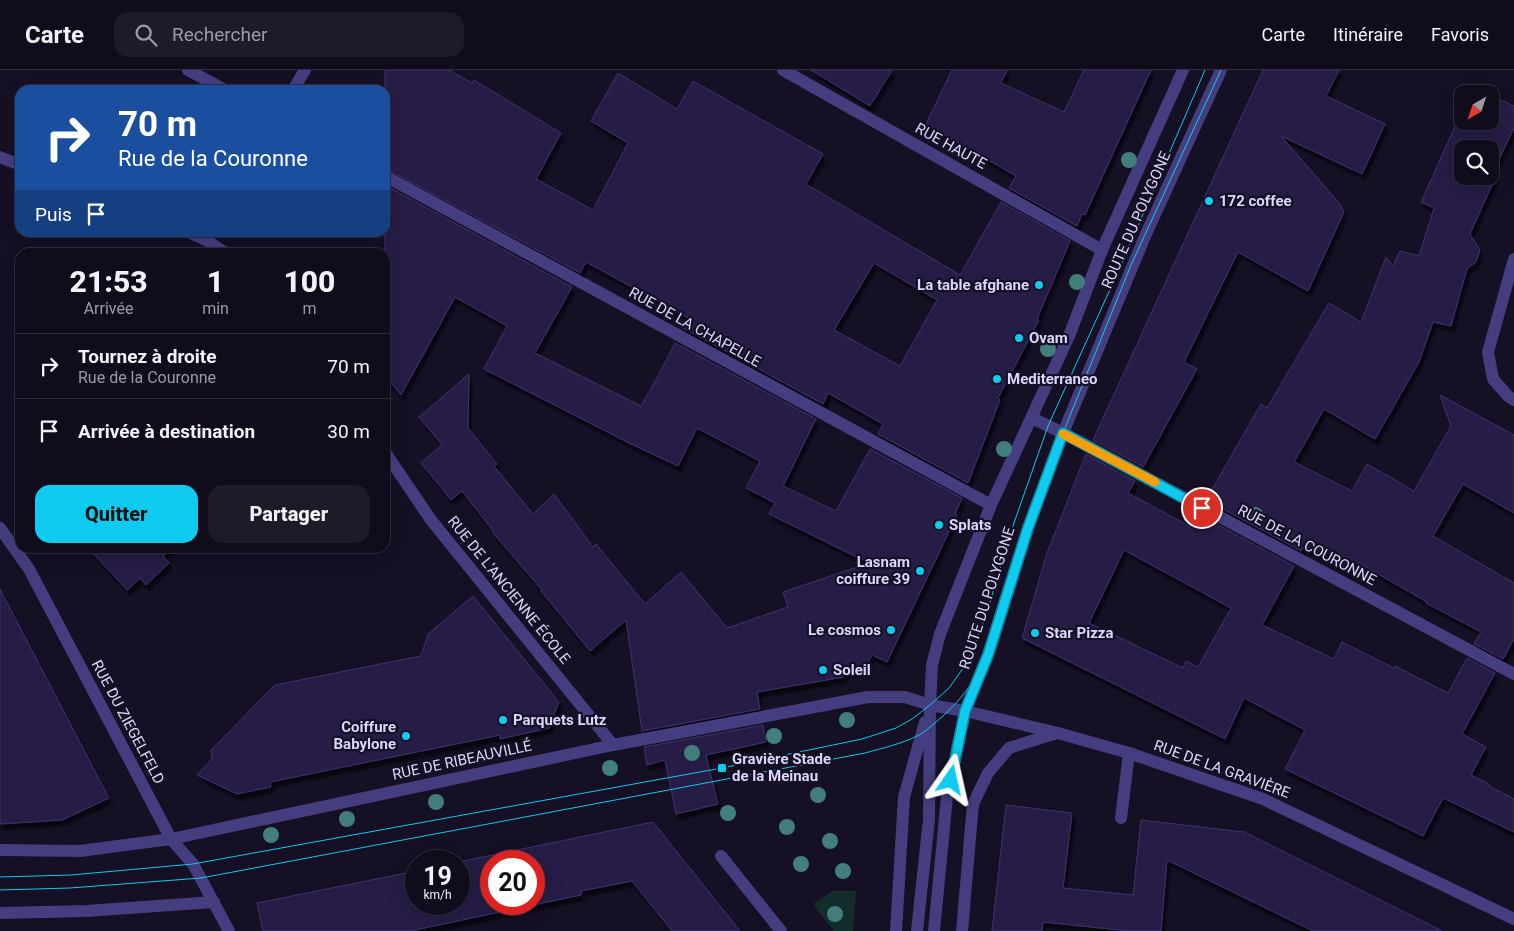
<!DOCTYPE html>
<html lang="fr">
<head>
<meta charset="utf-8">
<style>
	:root { --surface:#100c1b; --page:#1e1a28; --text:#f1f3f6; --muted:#9c9ba3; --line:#302c3a; --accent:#0fcbef }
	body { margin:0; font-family:Roboto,sans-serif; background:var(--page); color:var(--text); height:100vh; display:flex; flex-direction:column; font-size:19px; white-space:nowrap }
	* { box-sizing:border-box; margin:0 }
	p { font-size:16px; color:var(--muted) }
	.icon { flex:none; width:28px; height:28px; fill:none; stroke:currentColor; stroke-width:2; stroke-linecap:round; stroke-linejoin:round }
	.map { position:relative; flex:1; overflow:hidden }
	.details { position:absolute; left:15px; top:178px; width:375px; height:305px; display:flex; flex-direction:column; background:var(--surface); border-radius:15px; box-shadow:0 5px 20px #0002,0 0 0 1px var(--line) }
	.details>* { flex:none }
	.top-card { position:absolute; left:15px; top:15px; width:375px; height:152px; border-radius:15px; box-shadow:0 5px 20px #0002,0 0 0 1px var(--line); background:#1a4fa0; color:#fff; overflow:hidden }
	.needle { width:32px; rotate:219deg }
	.buttons { position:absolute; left:1454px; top:15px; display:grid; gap:10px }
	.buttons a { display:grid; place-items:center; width:45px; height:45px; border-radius:10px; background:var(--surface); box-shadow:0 5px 20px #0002,0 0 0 1px var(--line); font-size:25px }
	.speed { position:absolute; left:405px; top:780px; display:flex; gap:10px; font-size:25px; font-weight:700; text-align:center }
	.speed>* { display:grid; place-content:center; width:65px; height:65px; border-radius:50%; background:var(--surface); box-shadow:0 5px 20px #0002,0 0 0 1px var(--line); line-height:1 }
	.speed small { font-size:12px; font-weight:400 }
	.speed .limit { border:8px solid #d22; background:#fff; color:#111 }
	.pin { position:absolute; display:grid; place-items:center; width:42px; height:42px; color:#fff; margin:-21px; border:2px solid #fff; border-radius:50%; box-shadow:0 1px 5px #0007 }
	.me { position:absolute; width:55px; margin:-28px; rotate:11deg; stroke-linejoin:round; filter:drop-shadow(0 0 4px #0008) }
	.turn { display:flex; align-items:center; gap:18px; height:105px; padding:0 20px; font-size:22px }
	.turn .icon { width:65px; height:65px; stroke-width:2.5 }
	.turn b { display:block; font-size:35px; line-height:42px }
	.then { display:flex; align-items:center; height:48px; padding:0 20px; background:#0003; gap:10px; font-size:19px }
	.eta { display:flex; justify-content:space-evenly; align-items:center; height:85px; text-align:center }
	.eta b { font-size:30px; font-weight:800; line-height:35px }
	.cta { display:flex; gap:10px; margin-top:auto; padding:10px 20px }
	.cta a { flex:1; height:58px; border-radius:15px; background:var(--accent); color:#111; font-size:20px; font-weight:800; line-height:58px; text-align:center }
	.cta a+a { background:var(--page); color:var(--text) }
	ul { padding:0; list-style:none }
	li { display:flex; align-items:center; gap:15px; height:65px; padding:0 20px; border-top:1px solid var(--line) }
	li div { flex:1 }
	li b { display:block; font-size:19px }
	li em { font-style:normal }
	header { display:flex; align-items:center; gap:30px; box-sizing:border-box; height:70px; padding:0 25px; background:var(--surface); border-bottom:1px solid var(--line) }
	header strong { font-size:24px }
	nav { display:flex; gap:28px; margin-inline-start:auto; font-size:18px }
	.search { width:350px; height:45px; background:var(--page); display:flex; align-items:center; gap:12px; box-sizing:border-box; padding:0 18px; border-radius:15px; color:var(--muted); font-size:19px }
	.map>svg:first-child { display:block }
</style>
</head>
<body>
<header>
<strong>Carte</strong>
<div class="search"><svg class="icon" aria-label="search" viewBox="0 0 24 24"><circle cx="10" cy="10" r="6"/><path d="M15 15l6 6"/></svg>Rechercher</div>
<nav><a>Carte</a><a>Itinéraire</a><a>Favoris</a></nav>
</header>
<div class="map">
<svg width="1514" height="861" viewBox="0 0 1514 861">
	<defs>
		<filter id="shadow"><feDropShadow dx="3" dy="5.5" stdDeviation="1" flood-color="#0009"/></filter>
	</defs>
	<rect width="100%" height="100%" fill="#151024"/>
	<path fill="#132d2d" d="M832,821H856L853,861H834L813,834Z"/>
	<g fill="#271d44" stroke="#41316e" fill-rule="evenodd" filter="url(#shadow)">
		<path d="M385,0H449L472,13L474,10L561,63L536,109L593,140L628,73L591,51L618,3L677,39L693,11L823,84L806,114L960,205L1001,132L1070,171L1037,249L1039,250L998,328L1000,330L968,413L878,364L883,354L828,323L823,334L683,258L688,248L687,247L586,192L580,203L385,98ZM874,193L937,230L900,296L834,260Z"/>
		<path d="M811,0H892L870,36Z"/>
		<path d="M952,0H1007L1001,13L1064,42L1084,0H1151L1085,145L1082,144L1077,156L1009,118L1016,106L926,54Z"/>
		<path d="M1263,0H1339L1326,26L1385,54L1362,104L1281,66L1340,134L1344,142L1308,221L1238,182L1184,292L1197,299L1143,397L1093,370Z"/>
		<path d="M1473,17L1488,24H1470Z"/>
		<path d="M1490,25L1514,36V58L1492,104L1496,106L1470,164L1480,180L1476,192L1467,199L1451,256L1433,252L1419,292L1375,369L1324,339L1294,392L1352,421L1367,394L1414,421L1451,356L1440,325L1514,365V443L1463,414L1433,466L1514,513V569L1503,589L1474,574L1481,562L1426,533L1427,532L1359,493L1353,504L1304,476L1301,481L1206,430L1261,334L1267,338L1329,233L1361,252L1386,187L1393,196L1400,181L1419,186L1434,138L1421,132L1444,81L1462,40V51H1490ZM1462,79H1490V106H1462Z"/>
		<path d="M385,115L572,217L535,283L641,336L657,308L675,273L816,349L783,416L836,441L870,379L962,428L955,444L957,445L887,592L872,585L864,600L843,603L844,607L757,622L760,639L642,661L626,550L590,581L541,521L542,520L493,463L494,462L462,421L451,430L421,393L442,375L419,347L469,304L468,358L497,394L494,396L533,444L554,424L593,477L596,474L645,534L681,502L727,558L788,537L783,522L869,493L769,444L775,433L746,418L760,391L697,358L678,396L631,374L484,299L507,256L455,227L401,325L385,305Z"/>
		<path d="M1086,384L1135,411L1128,423L1191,457L1198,444L1294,496L1262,555L1334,589L1342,572L1394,598L1395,596L1448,623L1467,588L1495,603L1462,664L1486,677L1471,705L1489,714V716L1514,729V762L1443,728L1423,766L1285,699L1305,660L1244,628L1225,669L1022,568L1047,483ZM1124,480L1231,538L1198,597L1186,591L1183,598L1089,553Z"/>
		<path d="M88,478H173L163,486L169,493L146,515L140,508L127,520Z"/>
		<path d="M0,519L109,728L62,750L0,754Z"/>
		<path d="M473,526L559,632L549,658L500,669V665L270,712L271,717L237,724L197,705L212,689L211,680L275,615L421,586L428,564Z"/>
		<path d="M763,655L766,672L706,685L718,734L676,744L665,690L647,695L644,677Z"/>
		<path d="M1006,735L1072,743L1063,818L1133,825L1141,750L1244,762L1442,861H1313L1167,790L1161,861H1129L1043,852L1042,861H992Z"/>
		<path d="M653,752L740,861H672L632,811L581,821V825L410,861H263L257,833L416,801V834H459V792ZM491,791H534V834H491Z"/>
	</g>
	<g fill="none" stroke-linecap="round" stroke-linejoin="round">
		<g stroke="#443e80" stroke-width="12">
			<path d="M188,0L225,20"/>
			<path d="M783,0L1102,180"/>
			<path d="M293,20L305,0"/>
			<path d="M0,87L20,95"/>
			<path d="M385,106L991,435"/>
			<path d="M189,162L206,170L224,182"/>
			<path d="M1514,189L1488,282L1493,309L1508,326L1514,330"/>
			<path d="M1032,348L1063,363L1514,604"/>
			<path d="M385,382L431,450L613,675"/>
			<path d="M0,458L29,499L171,769L193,794L229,861"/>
			<path d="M1121,748L1129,683"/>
			<path d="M0,780L80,781L171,769L613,675L868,627H905L930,635L965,641L1058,663L1129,683L1263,729L1514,849"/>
			<path d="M721,786L781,861"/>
			<path d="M0,843L86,841L214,832"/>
			<path d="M896,861L904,727L925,652"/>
			<path d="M917,861L929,749L930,635L932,595L940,564L991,435L1069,266L1102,180L1183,0"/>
			<path d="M934,861L947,727L965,641L988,585L1028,458L1063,363L1146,164L1221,0"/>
			<path d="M962,861L973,734L988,703L1009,678L1057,663"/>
		</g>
		<g stroke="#0fcbef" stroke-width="1">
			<path d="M0,807L71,805L193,794L722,698L862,669L896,658L912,649L930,635L949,618L964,597L973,579L987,542L1014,453L1048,356L1122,193L1205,0"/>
			<path d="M0,820L70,818L201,808L865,683C883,678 901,674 917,666C924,663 930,657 936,652C959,633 975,612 988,585L1028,458L1063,363L1131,195L1221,0"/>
		</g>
	</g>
	<g fill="#427e7b">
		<circle cx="1129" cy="90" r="8"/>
		<circle cx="1077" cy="212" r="8"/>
		<circle cx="1048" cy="279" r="8"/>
		<circle cx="1004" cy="379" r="8"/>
		<circle cx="1255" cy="445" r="8"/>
		<circle cx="847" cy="650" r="8"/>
		<circle cx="774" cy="666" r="8"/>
		<circle cx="692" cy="683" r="8"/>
		<circle cx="610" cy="698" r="8"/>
		<circle cx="818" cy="725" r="8"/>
		<circle cx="436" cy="732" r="8"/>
		<circle cx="728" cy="743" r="8"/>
		<circle cx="347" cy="749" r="8"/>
		<circle cx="787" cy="757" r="8"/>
		<circle cx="271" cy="765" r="8"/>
		<circle cx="830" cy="771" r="8"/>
		<circle cx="801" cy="794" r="8"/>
		<circle cx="843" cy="801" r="8"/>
		<circle cx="835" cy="844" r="8"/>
	</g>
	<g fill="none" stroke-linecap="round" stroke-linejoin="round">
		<defs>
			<path id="route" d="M951,710L965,641L988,585L1028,458L1063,363L1202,438"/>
		</defs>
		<use href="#route" stroke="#0a849b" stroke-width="12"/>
		<use href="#route" stroke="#0fcbef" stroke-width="9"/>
		<path stroke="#f59e0b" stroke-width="9" d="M1063,364L1155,412"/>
	</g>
	<g fill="#0fcbef" stroke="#151024" stroke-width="2">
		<circle cx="1209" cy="131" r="5"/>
		<circle cx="1039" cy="215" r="5"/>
		<circle cx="1019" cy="268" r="5"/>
		<circle cx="997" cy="309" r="5"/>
		<circle cx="939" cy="455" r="5"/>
		<circle cx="920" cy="501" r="5"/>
		<circle cx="891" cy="560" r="5"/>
		<circle cx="1035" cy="563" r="5"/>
		<circle cx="823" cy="600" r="5"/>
		<circle cx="503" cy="650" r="5"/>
		<circle cx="406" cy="666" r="5"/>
		<rect x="717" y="693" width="10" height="10" rx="2.5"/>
	</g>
	<g text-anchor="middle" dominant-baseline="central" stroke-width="4.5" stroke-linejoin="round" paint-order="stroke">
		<g font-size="15" fill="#dcd5fc" stroke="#151024">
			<text transform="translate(951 76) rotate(29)">RUE HAUTE</text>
			<text transform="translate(1136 150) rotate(-66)">ROUTE DU POLYGONE</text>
			<text transform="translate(695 257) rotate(29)">RUE DE LA CHAPELLE</text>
			<text transform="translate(1307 475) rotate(28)">RUE DE LA COURONNE</text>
			<text transform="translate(509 520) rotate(51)">RUE DE L'ANCIENNE ÉCOLE</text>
			<text transform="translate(987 528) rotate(-72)">ROUTE DU POLYGONE</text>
			<text transform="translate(128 652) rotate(62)">RUE DU ZIEGELFELD</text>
			<text transform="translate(462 690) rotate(-12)">RUE DE RIBEAUVILLÉ</text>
			<text transform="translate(1222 699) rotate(20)">RUE DE LA GRAVIÈRE</text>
		</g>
		<g font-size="15" font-weight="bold" fill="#dcd5fc" stroke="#151024" text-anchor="start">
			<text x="1219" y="131">172 coffee</text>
			<text x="1029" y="215" text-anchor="end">La table afghane</text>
			<text x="1029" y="268">Ovam</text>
			<text x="1007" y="309">Mediterraneo</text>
			<text x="949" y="455">Splats</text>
			<text x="910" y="492" text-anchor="end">Lasnam<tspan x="910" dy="17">coiffure 39</tspan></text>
			<text x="881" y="560" text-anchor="end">Le cosmos</text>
			<text x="1045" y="563">Star Pizza</text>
			<text x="833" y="600">Soleil</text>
			<text x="513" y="650">Parquets Lutz</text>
			<text x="396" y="657" text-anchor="end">Coiffure<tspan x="396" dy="17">Babylone</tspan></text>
			<text x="732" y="689">Gravière Stade<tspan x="732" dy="17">de la Meinau</tspan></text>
		</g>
	</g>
</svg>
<div class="buttons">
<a><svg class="needle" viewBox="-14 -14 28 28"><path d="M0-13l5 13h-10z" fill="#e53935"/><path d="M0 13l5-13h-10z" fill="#9c9ba3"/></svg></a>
<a><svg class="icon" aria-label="search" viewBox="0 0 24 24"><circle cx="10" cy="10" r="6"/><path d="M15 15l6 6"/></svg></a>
</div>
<div class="speed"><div>19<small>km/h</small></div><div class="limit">20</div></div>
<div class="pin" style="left:1202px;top:438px;background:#d93025"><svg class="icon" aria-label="arrive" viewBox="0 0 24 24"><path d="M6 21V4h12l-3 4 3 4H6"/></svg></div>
<svg class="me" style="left:951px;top:710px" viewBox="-20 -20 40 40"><path d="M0-17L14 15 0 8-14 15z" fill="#0fcbef" stroke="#fff" stroke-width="4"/></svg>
<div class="top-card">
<div class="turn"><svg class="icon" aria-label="right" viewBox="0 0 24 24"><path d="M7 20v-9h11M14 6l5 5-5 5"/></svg><div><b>70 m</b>Rue de la Couronne</div></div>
<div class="then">Puis<svg class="icon" aria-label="arrive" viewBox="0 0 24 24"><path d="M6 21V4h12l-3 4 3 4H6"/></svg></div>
</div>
<section class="details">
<div class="eta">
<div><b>21:53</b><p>Arrivée</p></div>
<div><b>1</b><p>min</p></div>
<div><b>100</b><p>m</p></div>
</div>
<ul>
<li><svg class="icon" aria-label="right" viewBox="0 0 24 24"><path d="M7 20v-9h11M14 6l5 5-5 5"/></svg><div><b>Tournez à droite</b><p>Rue de la Couronne</p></div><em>70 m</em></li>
<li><svg class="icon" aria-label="arrive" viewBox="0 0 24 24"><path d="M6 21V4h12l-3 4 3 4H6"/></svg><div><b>Arrivée à destination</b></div><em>30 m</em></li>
</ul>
<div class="cta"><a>Quitter</a><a>Partager</a></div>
</section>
</div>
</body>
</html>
